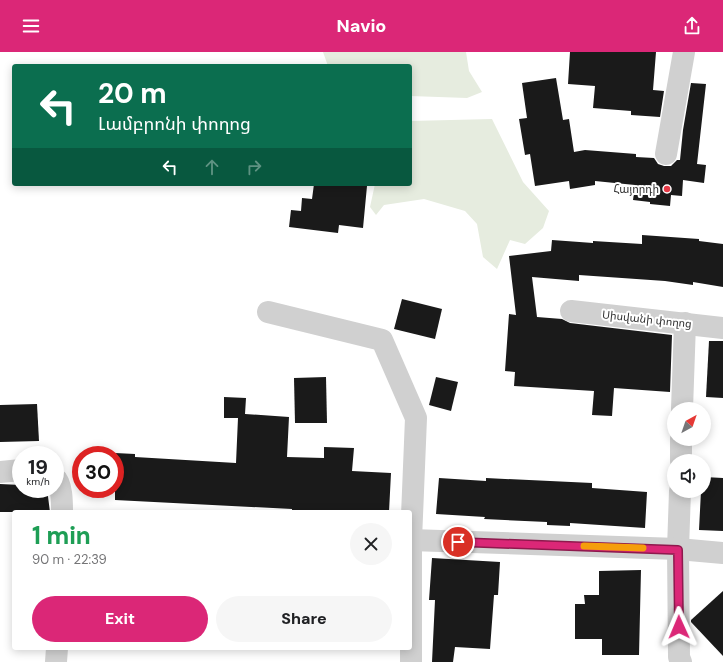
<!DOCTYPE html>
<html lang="en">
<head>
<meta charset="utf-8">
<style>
	:root { --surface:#fff; --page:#f6f6f6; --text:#202124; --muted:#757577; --accent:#db2777 }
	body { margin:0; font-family:"DM Sans","Noto Sans Armenian",sans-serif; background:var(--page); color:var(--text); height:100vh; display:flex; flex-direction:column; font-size:15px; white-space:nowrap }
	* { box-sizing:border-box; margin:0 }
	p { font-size:13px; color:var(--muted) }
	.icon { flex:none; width:22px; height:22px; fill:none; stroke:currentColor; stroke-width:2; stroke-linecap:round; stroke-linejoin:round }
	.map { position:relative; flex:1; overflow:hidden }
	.side { position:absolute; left:12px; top:458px; width:400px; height:140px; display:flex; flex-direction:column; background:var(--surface); border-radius:4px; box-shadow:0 2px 10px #0003 }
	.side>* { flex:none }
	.top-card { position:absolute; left:12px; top:12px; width:400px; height:122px; border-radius:4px; box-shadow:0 2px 10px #0003; background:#0b6e4f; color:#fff; overflow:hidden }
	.needle { width:26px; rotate:40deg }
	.fabs { position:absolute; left:667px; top:350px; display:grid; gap:8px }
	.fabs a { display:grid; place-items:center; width:44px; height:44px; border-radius:50%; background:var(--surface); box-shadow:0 2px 10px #0003; font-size:20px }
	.speed { position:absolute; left:12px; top:394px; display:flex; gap:8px; font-size:20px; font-weight:700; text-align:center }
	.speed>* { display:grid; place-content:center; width:52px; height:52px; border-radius:50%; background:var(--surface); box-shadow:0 2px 10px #0003; line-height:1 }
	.speed small { font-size:10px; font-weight:400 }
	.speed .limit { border:6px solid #d22; background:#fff; color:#111 }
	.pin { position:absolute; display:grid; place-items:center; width:34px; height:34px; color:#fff; margin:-17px; border:2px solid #fff; border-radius:50%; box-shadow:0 1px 4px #0007 }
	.me { position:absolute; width:44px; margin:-22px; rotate:359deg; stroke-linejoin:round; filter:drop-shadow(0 0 3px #0008) }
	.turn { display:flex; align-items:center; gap:14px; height:84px; padding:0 20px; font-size:18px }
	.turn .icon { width:52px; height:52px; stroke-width:2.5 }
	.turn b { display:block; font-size:28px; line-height:34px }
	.lanes { display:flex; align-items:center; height:38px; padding:0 20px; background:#0003; justify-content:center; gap:20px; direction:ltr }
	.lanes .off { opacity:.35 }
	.round { display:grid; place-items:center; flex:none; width:42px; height:42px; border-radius:21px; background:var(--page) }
	.summary { display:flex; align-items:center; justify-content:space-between; height:68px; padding:0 20px }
	h1 { font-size:24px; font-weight:800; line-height:30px; color:#1e9e55 }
	.cta { display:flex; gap:8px; margin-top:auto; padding:8px 20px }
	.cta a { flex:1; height:46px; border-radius:24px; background:var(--accent); color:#fff; font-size:16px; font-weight:800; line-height:46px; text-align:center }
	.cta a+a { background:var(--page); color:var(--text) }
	header { display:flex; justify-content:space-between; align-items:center; height:52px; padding:0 20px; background:var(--accent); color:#fff; font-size:18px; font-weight:800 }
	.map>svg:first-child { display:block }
</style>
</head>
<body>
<header><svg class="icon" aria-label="menu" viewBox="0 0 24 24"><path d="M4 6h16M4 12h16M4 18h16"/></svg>Navio<svg class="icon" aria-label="share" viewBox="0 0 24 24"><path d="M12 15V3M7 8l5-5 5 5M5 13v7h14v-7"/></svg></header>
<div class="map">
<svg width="723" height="610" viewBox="0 0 723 610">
	<rect width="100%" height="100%" fill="#fff"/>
	<g fill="#e6ecdf">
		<path d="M323,0H466L469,19L482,40L467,46L410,44V14H328Z"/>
		<path d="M492,67L523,130L549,159L543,176L525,192L510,188L497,217L483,205L477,172L465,159L424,147L384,153L376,163L370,155L375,132H410V69Z"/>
	</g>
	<g fill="#1a1a1a">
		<path d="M570,0H656L653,38L664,39L660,65L631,63V59L593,56L595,34L568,32Z"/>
		<path d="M556,26L563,68L569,67L574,100L585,98L636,102V105L654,106L658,112L664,114H671L677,108H680L683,78L691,31L706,32L697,112L706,113L704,131L683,128L682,144L671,143L670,154L650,152V150L633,148L635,133L595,129V133L570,137L569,129L535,134L530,102L525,103L519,67L527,66L522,31Z"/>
		<path d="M314,132H344L367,134L363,176L339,173L338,181L289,175L291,158L301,159L302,146L312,147Z"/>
		<path d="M642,183L699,187V189L723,192V235L693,230V233L665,229L579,223V229L532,225L537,265L562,267L570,271L672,283L670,340L614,336L612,364L592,363L594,339L514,334L515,320L505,319L509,262L516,263L509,204L551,199L552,188L593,191V189L642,192Z"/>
		<path d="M402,247L442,257L435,287L394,277Z"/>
		<path d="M709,289H723V346L706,345Z"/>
		<path d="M326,325L327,371H295L294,326Z"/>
		<path d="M436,325L458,330L451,359L429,353Z"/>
		<path d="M224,345L246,346L245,362L289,365L287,405L324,406V395L354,396L352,419L391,421L389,460L352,458V460H292V457L115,448V401L135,402V405L236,411L238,366H224Z"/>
		<path d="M37,352L39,389L0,390V353Z"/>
		<path d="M704,425L723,426V479L699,478L701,439H704Z"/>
		<path d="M439,426L486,429V426L592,431V436L647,440L645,476L570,471V474L547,473V470L484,467L485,465L436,462Z"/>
		<path d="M0,432L21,433V437H47L50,460H0Z"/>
		<path d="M432,506L500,510L498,543H494L490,597L455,595L453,610H432L435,548H429Z"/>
		<path d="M641,518L639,603H602V587H575V552H585L584,543H599V519Z"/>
		<path d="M723,539V604L691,570V568Z"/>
	</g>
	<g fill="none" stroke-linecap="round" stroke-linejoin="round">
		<g stroke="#d0d0d0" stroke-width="22">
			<path d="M666,102L684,0"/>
			<path d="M571,259L723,276"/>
			<path d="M268,260L382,288L416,366L411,488V610"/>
			<path d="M682,357L685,271"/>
			<path d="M681,409V387"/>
			<path d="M0,420L21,418"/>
			<path d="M55,426C62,431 62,451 62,460"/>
			<path d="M680,439L678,497L679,605L681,610"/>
			<path d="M410,488L678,497L723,501"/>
			<path d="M56,610L57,596"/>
		</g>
	</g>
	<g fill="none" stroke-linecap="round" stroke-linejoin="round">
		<defs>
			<path id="route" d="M458,490L678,498L679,575"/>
		</defs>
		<use href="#route" stroke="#8e194d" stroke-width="10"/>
		<use href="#route" stroke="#db2777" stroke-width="7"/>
		<path stroke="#f59e0b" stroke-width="7" d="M584,494L643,496"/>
	</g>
	<circle fill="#e63946" stroke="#fff" stroke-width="1.5" cx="667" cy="137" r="4"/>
	<g text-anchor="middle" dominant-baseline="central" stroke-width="4" stroke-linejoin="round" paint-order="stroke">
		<g font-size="11" fill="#333" stroke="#fff" text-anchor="end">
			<text x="659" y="137">Հայորդի</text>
		</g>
		<g font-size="11" fill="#333" stroke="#fff">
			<text transform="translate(647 267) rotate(6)">Սիսվանի փողոց</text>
		</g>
	</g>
</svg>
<div class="fabs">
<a><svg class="needle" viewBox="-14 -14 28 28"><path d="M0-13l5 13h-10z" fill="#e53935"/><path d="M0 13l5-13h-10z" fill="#757577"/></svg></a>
<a><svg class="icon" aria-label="sound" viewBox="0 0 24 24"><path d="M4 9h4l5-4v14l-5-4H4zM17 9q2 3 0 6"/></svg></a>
</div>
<div class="speed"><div>19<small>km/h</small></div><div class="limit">30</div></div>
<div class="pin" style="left:458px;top:490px;background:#d93025"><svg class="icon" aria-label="arrive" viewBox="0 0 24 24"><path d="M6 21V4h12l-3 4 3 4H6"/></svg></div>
<svg class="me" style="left:679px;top:575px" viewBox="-20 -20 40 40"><path d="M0-17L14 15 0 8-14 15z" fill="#db2777" stroke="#fff" stroke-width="4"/></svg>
<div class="top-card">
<div class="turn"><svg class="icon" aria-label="left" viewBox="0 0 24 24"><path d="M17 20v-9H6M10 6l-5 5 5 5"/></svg><div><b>20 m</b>Լամբրոնի փողոց</div></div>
<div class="lanes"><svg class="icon" aria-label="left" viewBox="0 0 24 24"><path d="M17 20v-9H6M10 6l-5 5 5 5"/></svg><svg class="icon off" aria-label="ahead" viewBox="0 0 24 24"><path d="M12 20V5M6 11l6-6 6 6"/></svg><svg class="icon off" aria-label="right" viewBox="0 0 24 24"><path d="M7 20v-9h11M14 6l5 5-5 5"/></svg></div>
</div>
<section class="side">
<div class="summary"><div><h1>1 min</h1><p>90 m · 22:39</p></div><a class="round"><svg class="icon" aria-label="close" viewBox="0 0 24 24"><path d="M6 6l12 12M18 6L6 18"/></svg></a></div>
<div class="cta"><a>Exit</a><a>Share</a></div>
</section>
</div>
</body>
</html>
